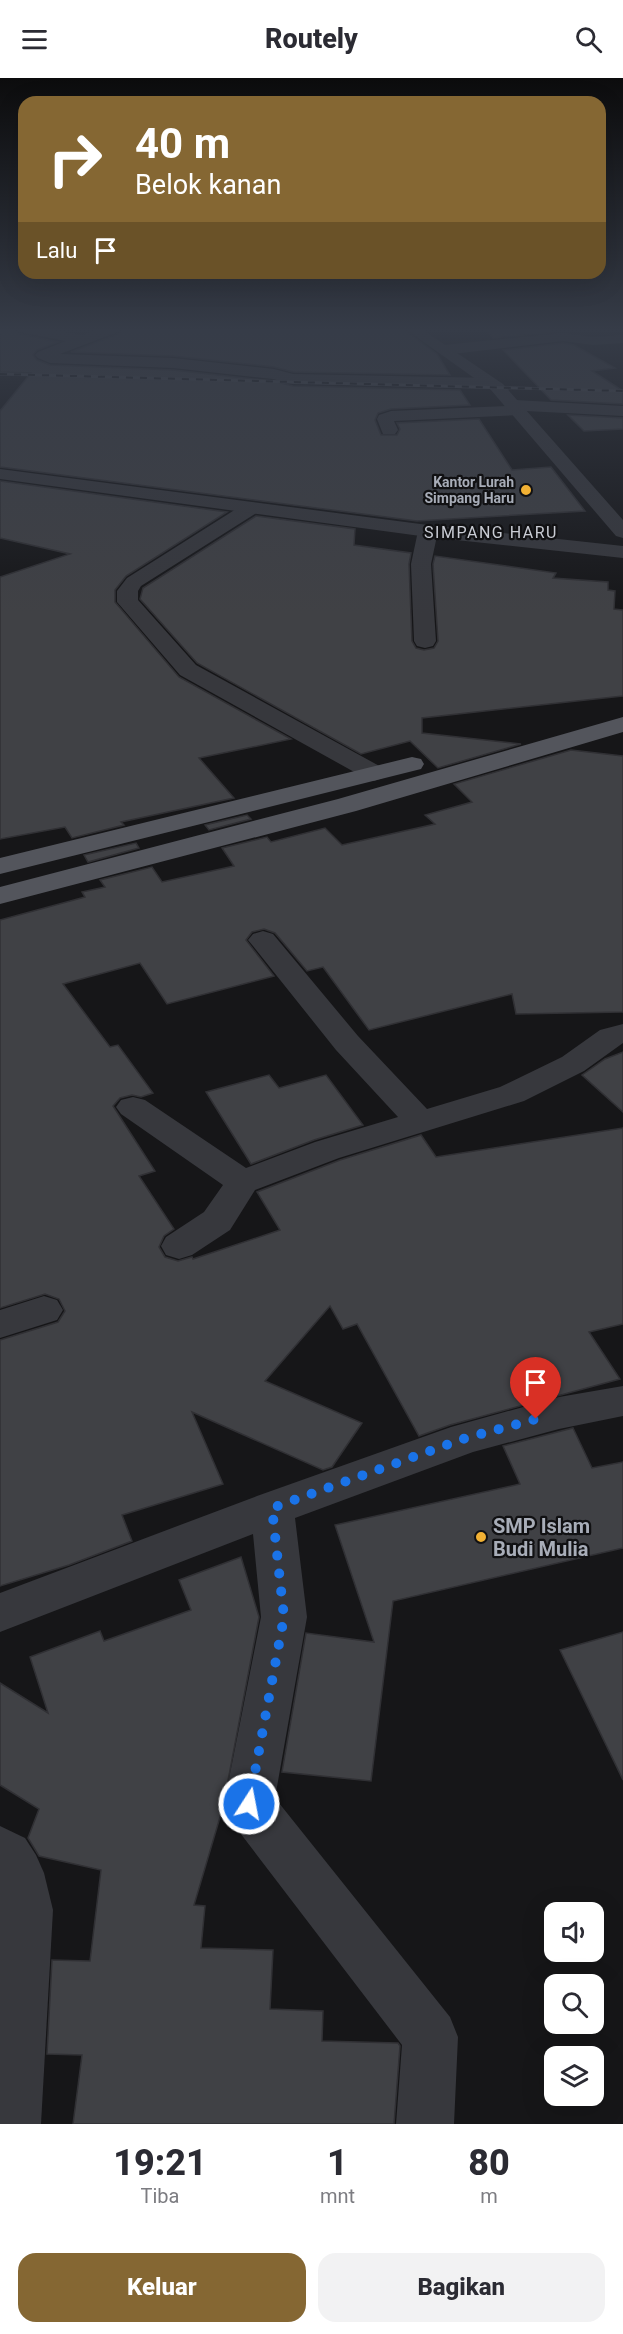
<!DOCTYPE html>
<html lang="id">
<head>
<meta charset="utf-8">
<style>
	:root { --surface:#fff; --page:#f2f2f3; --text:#2b2b33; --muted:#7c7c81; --accent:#856733 }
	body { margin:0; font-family:Roboto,sans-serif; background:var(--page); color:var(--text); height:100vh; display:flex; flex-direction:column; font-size:22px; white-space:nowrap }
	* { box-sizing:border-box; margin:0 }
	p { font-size:20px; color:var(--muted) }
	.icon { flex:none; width:33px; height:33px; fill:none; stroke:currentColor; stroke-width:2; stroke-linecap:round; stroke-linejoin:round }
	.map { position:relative; height:2046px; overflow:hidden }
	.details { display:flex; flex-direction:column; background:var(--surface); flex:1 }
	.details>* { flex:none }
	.guide { position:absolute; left:18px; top:18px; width:588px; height:183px; border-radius:18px; box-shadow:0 6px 24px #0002; background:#856733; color:#fff; overflow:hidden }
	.fabs { position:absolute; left:544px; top:1824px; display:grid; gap:12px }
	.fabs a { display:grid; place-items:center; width:60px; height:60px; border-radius:12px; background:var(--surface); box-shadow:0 6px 24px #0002; font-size:30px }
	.pin { position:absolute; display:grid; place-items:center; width:51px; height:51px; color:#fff; margin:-62px -26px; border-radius:50% 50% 50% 0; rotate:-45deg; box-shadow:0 0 6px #0007 }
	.pin .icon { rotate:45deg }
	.me { position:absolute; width:66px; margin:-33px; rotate:11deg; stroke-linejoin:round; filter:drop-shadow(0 0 4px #0008) }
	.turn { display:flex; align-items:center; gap:21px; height:126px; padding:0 18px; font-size:27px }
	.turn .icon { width:78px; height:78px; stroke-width:2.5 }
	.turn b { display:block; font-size:42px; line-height:51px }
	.then { display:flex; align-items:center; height:57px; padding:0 18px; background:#0003; gap:12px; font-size:22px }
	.eta { display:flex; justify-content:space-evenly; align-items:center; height:102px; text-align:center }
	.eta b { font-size:36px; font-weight:800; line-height:42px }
	.button { display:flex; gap:12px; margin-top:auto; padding:12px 18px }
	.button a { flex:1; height:69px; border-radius:18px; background:var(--accent); color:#fff; font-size:24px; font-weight:800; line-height:69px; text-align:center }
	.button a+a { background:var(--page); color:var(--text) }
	header { display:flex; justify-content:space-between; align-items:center; height:78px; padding:0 18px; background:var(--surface); font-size:27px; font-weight:800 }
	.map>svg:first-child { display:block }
</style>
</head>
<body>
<header><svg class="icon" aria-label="menu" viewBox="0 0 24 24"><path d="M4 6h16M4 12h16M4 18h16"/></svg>Routely<svg class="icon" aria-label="search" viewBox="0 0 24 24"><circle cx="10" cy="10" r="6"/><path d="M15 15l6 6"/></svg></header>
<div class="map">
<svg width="623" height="2046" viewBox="0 0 623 2046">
	<rect width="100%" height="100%" fill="#161618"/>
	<g fill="#404145" stroke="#303034" stroke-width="1.5">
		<path d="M0,250H11L20,256L58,264L37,272L33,277L37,282L50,287L173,292L273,303L293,308L460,312L470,327L391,331L378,335L375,342L381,357H397L400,351L397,345L479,341L512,392L551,389L585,433L417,443L0,389V333L31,295L0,294Z"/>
		<path d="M124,250H402L437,276L450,297L293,294L274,289L173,278L71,274L121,255Z"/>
		<path d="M484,250H544L552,254L493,260Z"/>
		<path d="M563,265L574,267L615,290L592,293L623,313V326L551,322L503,272Z"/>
		<path d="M568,337L623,340V351L584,353Z"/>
		<path d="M0,403L227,434L126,498L115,512V524L179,599L291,661L199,680L234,720L121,744L124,747L72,760L65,749L0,761V499L70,476L0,460Z"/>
		<path d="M256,438L355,451L354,467L411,475L409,486L412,563L416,570L424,572L434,570L438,563L433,486L435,478L556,495L553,500L608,504V512L615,513L614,531L623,532V618L422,640V655L521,666L438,690L410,663L361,676L197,585L140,521L143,510Z"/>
		<path d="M571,672L623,678V934L516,936L512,916L369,952L323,889L307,893L275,855L264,851L252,854L246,862L274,898L167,926L140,885L63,906L110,969L118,967L153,1015L141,1019L132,1017L120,1020L113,1028L155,1093L139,1098L174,1151L164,1158L159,1169L165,1179L178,1183L192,1179L193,1181L280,1152L257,1114L340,1082L421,1057L436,1079L623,1050V1246L589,1254L620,1301L450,1347L419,1358L357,1246L343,1251L330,1228L265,1303L362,1345L332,1389L323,1392L192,1334L223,1406L122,1437L132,1463L69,1487L0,1508V1262L58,1244L65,1233L59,1221L45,1216L0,1230V842L85,819L82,814L105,809L100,802L152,789L162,804L234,788L222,770L267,759L271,764L325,750L342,767L435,746L425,737L472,724L454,706Z"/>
		<path d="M247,737L251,741L209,752L205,747Z"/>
		<path d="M136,765L139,770L88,784L84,777Z"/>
		<path d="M623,974V1034L582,997L605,981Z"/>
		<path d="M269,997L279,1010L326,997L363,1047L314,1062L251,1086L206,1014Z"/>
		<path d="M573,1350L592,1390L623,1384V1470L393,1523L371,1703L282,1694L306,1555L374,1564L335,1447L520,1406L503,1368Z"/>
		<path d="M241,1479L259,1539L223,1729L194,1827L205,1828L201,1870L273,1872L270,1931L323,1933L322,1963L398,1965L400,1968L394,2046H73L82,1977L47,1976L52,1882L90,1883L101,1792L39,1778L28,1760L39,1731L0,1707V1605L48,1635L30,1579L100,1553L104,1563L191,1532L179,1502Z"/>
		<path d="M623,1554V1702L560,1572Z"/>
	</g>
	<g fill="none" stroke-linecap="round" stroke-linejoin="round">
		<g fill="#37383d" fill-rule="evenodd">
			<path d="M13,250H41L82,257L103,250H122L120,253L60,276L173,280L274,291L293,296L491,300L499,305L491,310L293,306L273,301L173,290L50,285L38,280L35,277L38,274L66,263L20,254Z"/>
			<path d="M563,255L593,259L623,257V265L593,267L563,263L444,277L436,272L444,267Z"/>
			<path d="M515,322L623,328V338L526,333L518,337L394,343L398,352L395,356H383L377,341L379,337L391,333L507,328L509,324Z"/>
			<path d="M251,424L258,426L260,430L258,434L141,508L138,513V522L196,587L383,690L387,695L383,700L374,703L365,700L180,597L117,524V513L127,500L244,426Z"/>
			<path d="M428,447L435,449L438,453L431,486L436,563L433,568L425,570L417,568L414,563L411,486L418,453L421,449Z"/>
			<path d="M263,853L273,856L358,958L427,1031L500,1009L562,979L600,952L623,946V965L584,993L524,1023L339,1080L255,1112L230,1152L192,1177L179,1181L166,1177L161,1168L166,1159L204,1134L223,1107L121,1036L116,1029L121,1022L133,1019L145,1022L246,1090L315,1064L398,1039L336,972L253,868L248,862L253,856Z"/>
			<path d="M44,1218L57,1222L63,1232L57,1242L0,1260V1232Z"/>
			<path d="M623,1308V1338L559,1351L473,1374L295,1440L307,1539L275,1720L450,1939L458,1959L454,2046H396L402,1967L231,1743L224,1726L261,1539L253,1456L0,1554V1515L257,1418L451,1349L559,1319Z"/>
			<path d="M0,1748L25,1760L36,1777L44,1795L53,1832L41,2046H0Z"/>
		</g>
		<g fill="#37383d" fill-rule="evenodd">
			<path d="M404,250H420L503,306L623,442V460L616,458L491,312Z"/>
			<path d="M0,391L428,447L623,468V480L428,459L0,401Z"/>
		</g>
		<g fill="#53555c" fill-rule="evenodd">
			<path d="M623,639V654L356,733L0,826V809L338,721Z"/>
			<path d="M412,679L421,681L424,686L421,691L0,796V780Z"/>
		</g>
		<defs>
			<path id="rail" d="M0,296L623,313"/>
		</defs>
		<use href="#rail" stroke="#4a4c52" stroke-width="3"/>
		<use href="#rail" stroke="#111113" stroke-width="2" stroke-dasharray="7" stroke-linecap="butt"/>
	</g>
	<linearGradient id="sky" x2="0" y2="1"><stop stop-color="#0c0c0d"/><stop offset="0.47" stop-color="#363c48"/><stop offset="1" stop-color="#363c48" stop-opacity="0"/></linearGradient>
	<rect width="623" height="536" fill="url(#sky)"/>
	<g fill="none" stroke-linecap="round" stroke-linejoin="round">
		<path stroke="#1a73e8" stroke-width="10" stroke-dasharray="0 18" d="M249,1726L284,1539L272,1430L466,1360L536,1341"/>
	</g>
	<g fill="#f2b134" stroke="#111113" stroke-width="2">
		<circle cx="526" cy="412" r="6"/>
		<circle cx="481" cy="1459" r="6"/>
	</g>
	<g text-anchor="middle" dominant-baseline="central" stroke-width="4.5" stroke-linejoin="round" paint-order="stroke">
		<g font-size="14" font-weight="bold" fill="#a8adb8" stroke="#111113" text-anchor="end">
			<text x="514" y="404">Kantor Lurah<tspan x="514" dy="16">Simpang Haru</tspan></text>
		</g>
		<g font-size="16" letter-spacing="1.5" fill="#c9ccd4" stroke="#111113">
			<text x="491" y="454">SIMPANG HARU</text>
		</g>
		<g font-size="20" font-weight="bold" fill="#a8adb8" stroke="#111113" text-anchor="start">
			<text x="493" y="1448">SMP Islam<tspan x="493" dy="23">Budi Mulia</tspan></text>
		</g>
	</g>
</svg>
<div class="fabs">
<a><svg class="icon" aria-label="sound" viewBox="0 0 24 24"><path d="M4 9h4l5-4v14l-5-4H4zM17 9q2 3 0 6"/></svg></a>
<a><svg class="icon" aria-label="search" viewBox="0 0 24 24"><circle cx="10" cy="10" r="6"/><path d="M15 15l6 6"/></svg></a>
<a><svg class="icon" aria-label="layers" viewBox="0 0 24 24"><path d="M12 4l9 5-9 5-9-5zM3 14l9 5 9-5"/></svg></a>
</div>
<div class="pin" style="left:536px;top:1341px;background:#d93025"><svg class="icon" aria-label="arrive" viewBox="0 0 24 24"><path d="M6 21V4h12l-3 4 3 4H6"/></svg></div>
<svg class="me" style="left:249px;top:1726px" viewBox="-20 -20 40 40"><circle r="17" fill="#1a73e8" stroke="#fff" stroke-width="3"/><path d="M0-11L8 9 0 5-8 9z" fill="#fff"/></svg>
<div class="guide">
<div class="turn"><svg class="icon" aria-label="right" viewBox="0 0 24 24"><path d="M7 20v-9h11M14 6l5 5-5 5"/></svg><div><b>40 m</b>Belok kanan</div></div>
<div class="then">Lalu<svg class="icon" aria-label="arrive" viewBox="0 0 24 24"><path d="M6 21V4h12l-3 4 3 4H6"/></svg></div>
</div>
</div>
<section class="details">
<div class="eta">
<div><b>19:21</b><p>Tiba</p></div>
<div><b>1</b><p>mnt</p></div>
<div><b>80</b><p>m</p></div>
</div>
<div class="button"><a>Keluar</a><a>Bagikan</a></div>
</section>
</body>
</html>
